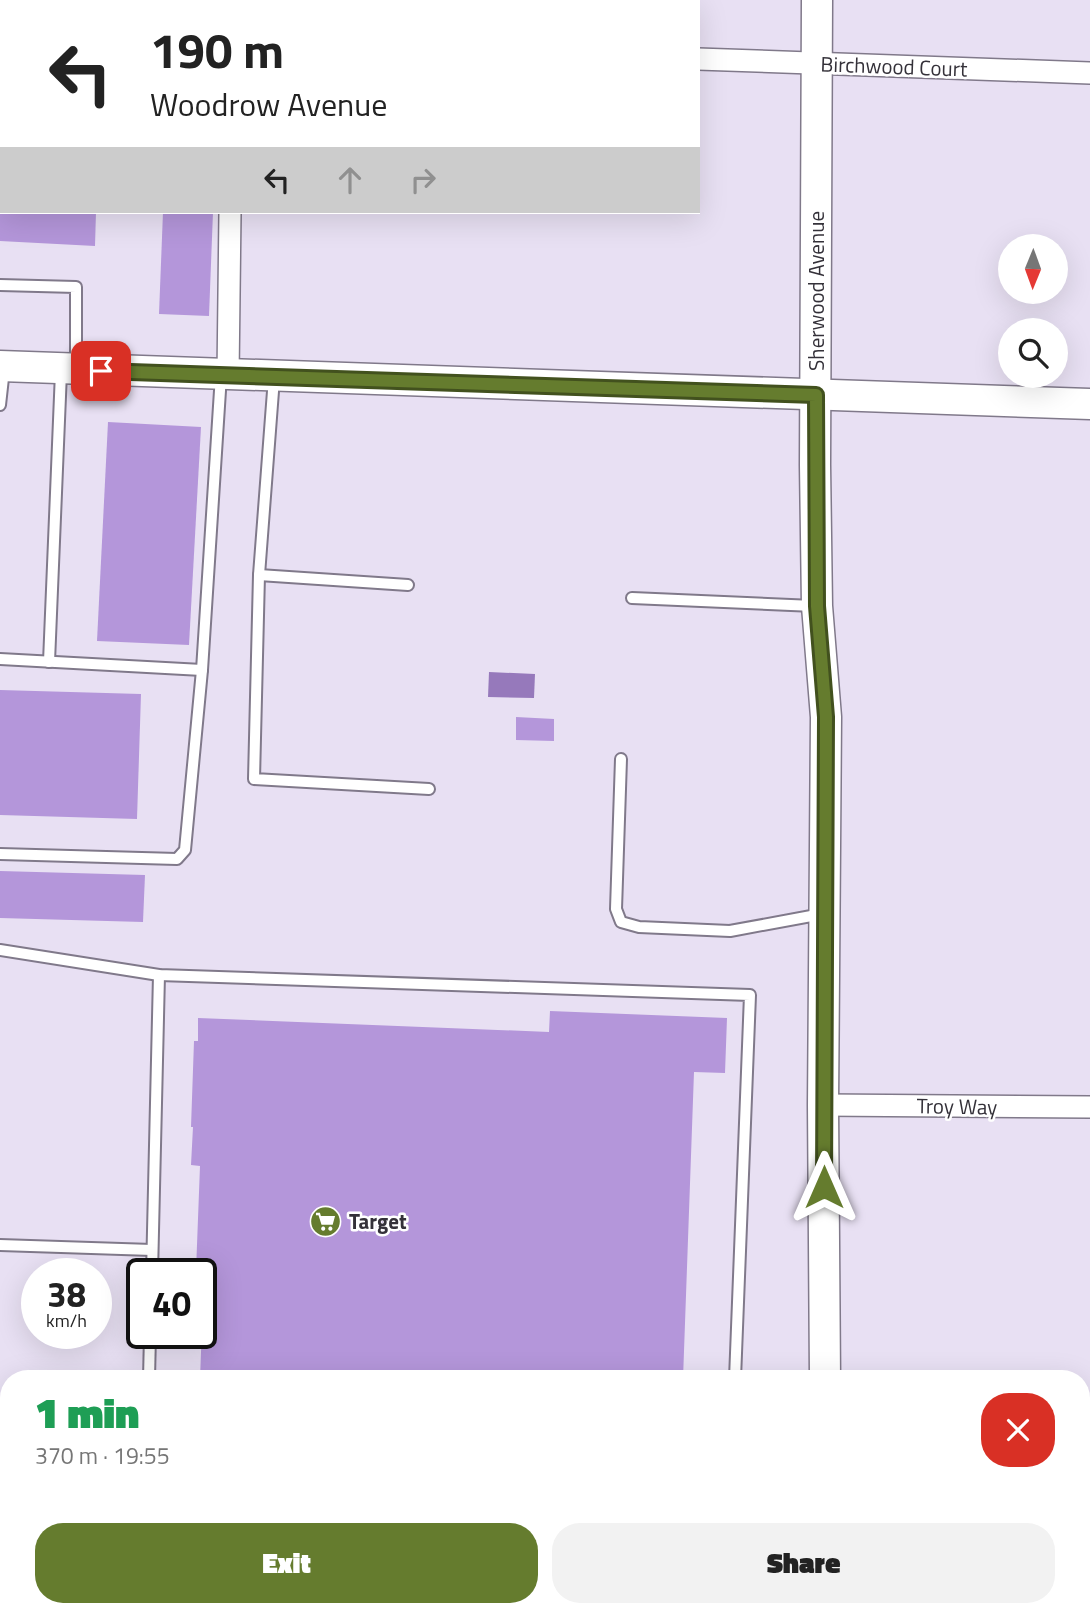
<!DOCTYPE html>
<html lang="en">
<head>
<meta charset="utf-8">
<style>
	:root { --surface:#fff; --page:#f2f2f2; --text:#222; --muted:#767676; --accent:#657c2e }
	body { margin:0; font-family:"Titillium Web",sans-serif; background:var(--page); color:var(--text); height:100vh; display:flex; flex-direction:column; font-size:26px; white-space:nowrap }
	* { box-sizing:border-box; margin:0 }
	p { font-size:23px; color:var(--muted) }
	.icon { flex:none; width:38px; height:38px; fill:none; stroke:currentColor; stroke-width:2; stroke-linecap:round; stroke-linejoin:round }
	.map { position:relative; flex:1; overflow:hidden }
	.drawer { position:absolute; left:0px; top:1370px; width:1090px; height:247px; display:flex; flex-direction:column; background:var(--surface); border-radius:28px 28px 0 0; box-shadow:0 7px 28px #0002 }
	.drawer>* { flex:none }
	.top-card { position:absolute; left:0px; top:0px; width:700px; height:214px; box-shadow:0 7px 28px #0002; background:#fff; color:var(--text); overflow:hidden }
	.needle { width:46px; rotate:181deg }
	.fabs { position:absolute; left:998px; top:234px; display:grid; gap:14px }
	.fabs a { display:grid; place-items:center; width:70px; height:70px; border-radius:50%; background:var(--surface); box-shadow:0 7px 28px #0002; font-size:35px }
	.speed { position:absolute; left:21px; top:1258px; display:flex; gap:14px; font-size:35px; font-weight:700; text-align:center }
	.speed>* { display:grid; place-content:center; width:91px; height:91px; border-radius:50%; background:var(--surface); box-shadow:0 7px 28px #0002; line-height:1 }
	.speed small { font-size:18px; font-weight:400 }
	.speed .limit { border:4px solid #111; border-radius:10px; background:#fff; color:#111 }
	.pin { position:absolute; display:grid; place-items:center; width:60px; height:60px; color:#fff; margin:-30px; border-radius:14px; box-shadow:0 4px 10px #0006 }
	.me { position:absolute; width:77px; margin:-38px; rotate:0deg; stroke-linejoin:round; filter:drop-shadow(0 0 5px #0008) }
	.turn { display:flex; align-items:center; gap:24px; height:147px; padding:0 35px; font-size:32px }
	.turn .icon { width:91px; height:91px; stroke-width:2.5 }
	.turn b { display:block; font-size:49px; line-height:60px }
	.lanes { display:flex; align-items:center; height:66px; padding:0 35px; background:#0003; justify-content:center; gap:35px; direction:ltr }
	.lanes .off { opacity:.35 }
	.round { display:grid; place-items:center; flex:none; width:74px; height:74px; border-radius:28px; background:var(--page) }
	.overview { display:flex; align-items:center; justify-content:space-between; height:119px; padding:0 35px }
	h1 { font-size:42px; font-weight:800; line-height:52px; color:#1e9e55 }
	.button { display:flex; gap:14px; margin-top:auto; padding:14px 35px }
	.button a { flex:1; height:80px; border-radius:28px; background:var(--accent); color:#fff; font-size:28px; font-weight:800; line-height:80px; text-align:center }
	.button a+a { background:var(--page); color:var(--text) }
	.map>svg:first-child { display:block }
</style>
</head>
<body>
<div class="map">
<svg width="1090" height="1616" viewBox="0 0 1090 1616">
	<rect width="100%" height="100%" fill="#e8e0f3"/>
	<path fill="#9679bb" d="M489,672L535,674L534,698L488,697Z"/>
	<g fill="#b496da">
		<path d="M0,212H96L95,246L0,241Z"/>
		<path d="M163,212H213L209,316L159,314Z"/>
		<path d="M108,422L201,427L189,645L97,641Z"/>
		<path d="M0,690L141,694L137,819L0,815Z"/>
		<path d="M516,717L554,719V741L516,740Z"/>
		<path d="M0,871L145,875L143,922L0,918Z"/>
		<path d="M550,1011L727,1018L725,1073L694,1072L683,1379H200L204,1271H196L200,1166L191,1165L193,1127H191L194,1041H198V1018L549,1032Z"/>
		<rect x="599" y="1608" width="153" height="8"/>
	</g>
	<g fill="none" stroke-linecap="round" stroke-linejoin="round">
		<defs>
			<g id="lane">
				<path d="M0,285L76,287V367"/>
				<path d="M274,378L259,575L254,779L429,789"/>
				<path d="M0,405L4,369"/>
				<path d="M259,575L408,585"/>
				<path d="M632,598L814,606"/>
				<path d="M0,659L202,670"/>
				<path d="M49,662L61,372"/>
				<path d="M621,759L616,909L621,922L639,927L730,931L822,914"/>
				<path d="M0,854L177,859L185,850L202,670L221,375"/>
				<path d="M0,950L159,975L750,995L735,1379"/>
				<path d="M0,1245L152,1250"/>
				<path d="M152,1274L159,975"/>
				<path d="M149,1379L150,1334"/>
				<path d="M0,1540L9,1541"/>
				<path d="M0,1563L9,1564"/>
				<path d="M107,1616V1608"/>
				<path d="M172,1616L173,1608"/>
				<path d="M544,1616L545,1608"/>
				<path d="M761,1616V1608"/>
			</g>
			<g id="street">
				<path d="M233,2V0"/>
				<path d="M698,59L1090,73"/>
				<path d="M228,376L230,212"/>
				<path d="M823,1105L1090,1107"/>
			</g>
			<g id="secondary">
				<path d="M817,0L815,465L817,606L826,717L823,1105L825,1379"/>
				<path d="M0,366L1090,404"/>
				<path d="M826,1608V1616"/>
			</g>
		</defs>
		<use href="#lane" stroke="#80798a" stroke-width="14"/>
		<use href="#street" stroke="#80798a" stroke-width="24"/>
		<use href="#secondary" stroke="#80798a" stroke-width="33"/>
		<use href="#lane" stroke="#fff" stroke-width="10"/>
		<use href="#street" stroke="#fff" stroke-width="21"/>
		<use href="#secondary" stroke="#fff" stroke-width="30"/>
	</g>
	<g fill="none" stroke-linecap="round" stroke-linejoin="round">
		<defs>
			<path id="route" d="M101,371L816,395L817,606L826,717L824,1187"/>
		</defs>
		<use href="#route" stroke="#42511e" stroke-width="18"/>
		<use href="#route" stroke="#657c2e" stroke-width="12"/>
	</g>
	<defs>
		<symbol id="supermarket-disc" viewBox="-11 -11 22 22"><circle r="9.5" fill="#657c2e" stroke="#fff"/><path d="M-6-5.5h2.5l.6 2H6L4.5 2H-2.5L-4.4-4H-6ZM-1.5 3.2a1.3 1.3 0 1 0 .1 0ZM3 3.2a1.3 1.3 0 1 0 .1 0Z" fill="#fff"/></symbol>
	</defs>
	<g fill-rule="evenodd">
		<use href="#supermarket-disc" x="308" y="1204" width="35" height="35"/>
	</g>
	<g text-anchor="middle" dominant-baseline="central" stroke-width="5" stroke-linejoin="round" paint-order="stroke">
		<g font-size="21" fill="#343139" stroke="#fff">
			<text transform="translate(894 66) rotate(2)">Birchwood Court</text>
			<text transform="translate(816 291) rotate(-90)">Sherwood Avenue</text>
			<text transform="translate(957 1106) rotate(1)">Troy Way</text>
		</g>
		<g font-size="21" font-weight="bold" fill="#343139" stroke="#fff" text-anchor="start">
			<text x="349" y="1221">Target</text>
		</g>
	</g>
</svg>
<div class="fabs">
<a><svg class="needle" viewBox="-14 -14 28 28"><path d="M0-13l5 13h-10z" fill="#e53935"/><path d="M0 13l5-13h-10z" fill="#767676"/></svg></a>
<a><svg class="icon" aria-label="search" viewBox="0 0 24 24"><circle cx="10" cy="10" r="6"/><path d="M15 15l6 6"/></svg></a>
</div>
<div class="speed"><div>38<small>km/h</small></div><div class="limit">40</div></div>
<div class="pin" style="left:101px;top:371px;background:#d93025"><svg class="icon" aria-label="arrive" viewBox="0 0 24 24"><path d="M6 21V4h12l-3 4 3 4H6"/></svg></div>
<svg class="me" style="left:824px;top:1187px" viewBox="-20 -20 40 40"><path d="M0-17L14 15 0 8-14 15z" fill="#657c2e" stroke="#fff" stroke-width="4"/></svg>
<div class="top-card">
<div class="turn"><svg class="icon" aria-label="left" viewBox="0 0 24 24"><path d="M17 20v-9H6M10 6l-5 5 5 5"/></svg><div><b>190 m</b>Woodrow Avenue</div></div>
<div class="lanes"><svg class="icon" aria-label="left" viewBox="0 0 24 24"><path d="M17 20v-9H6M10 6l-5 5 5 5"/></svg><svg class="icon off" aria-label="ahead" viewBox="0 0 24 24"><path d="M12 20V5M6 11l6-6 6 6"/></svg><svg class="icon off" aria-label="right" viewBox="0 0 24 24"><path d="M7 20v-9h11M14 6l5 5-5 5"/></svg></div>
</div>
<section class="drawer">
<div class="overview"><div><h1>1 min</h1><p>370 m · 19:55</p></div><a class="round" style="background:#d93025;color:#fff"><svg class="icon" aria-label="close" viewBox="0 0 24 24"><path d="M6 6l12 12M18 6L6 18"/></svg></a></div>
<div class="button"><a>Exit</a><a>Share</a></div>
</section>
</div>
</body>
</html>
